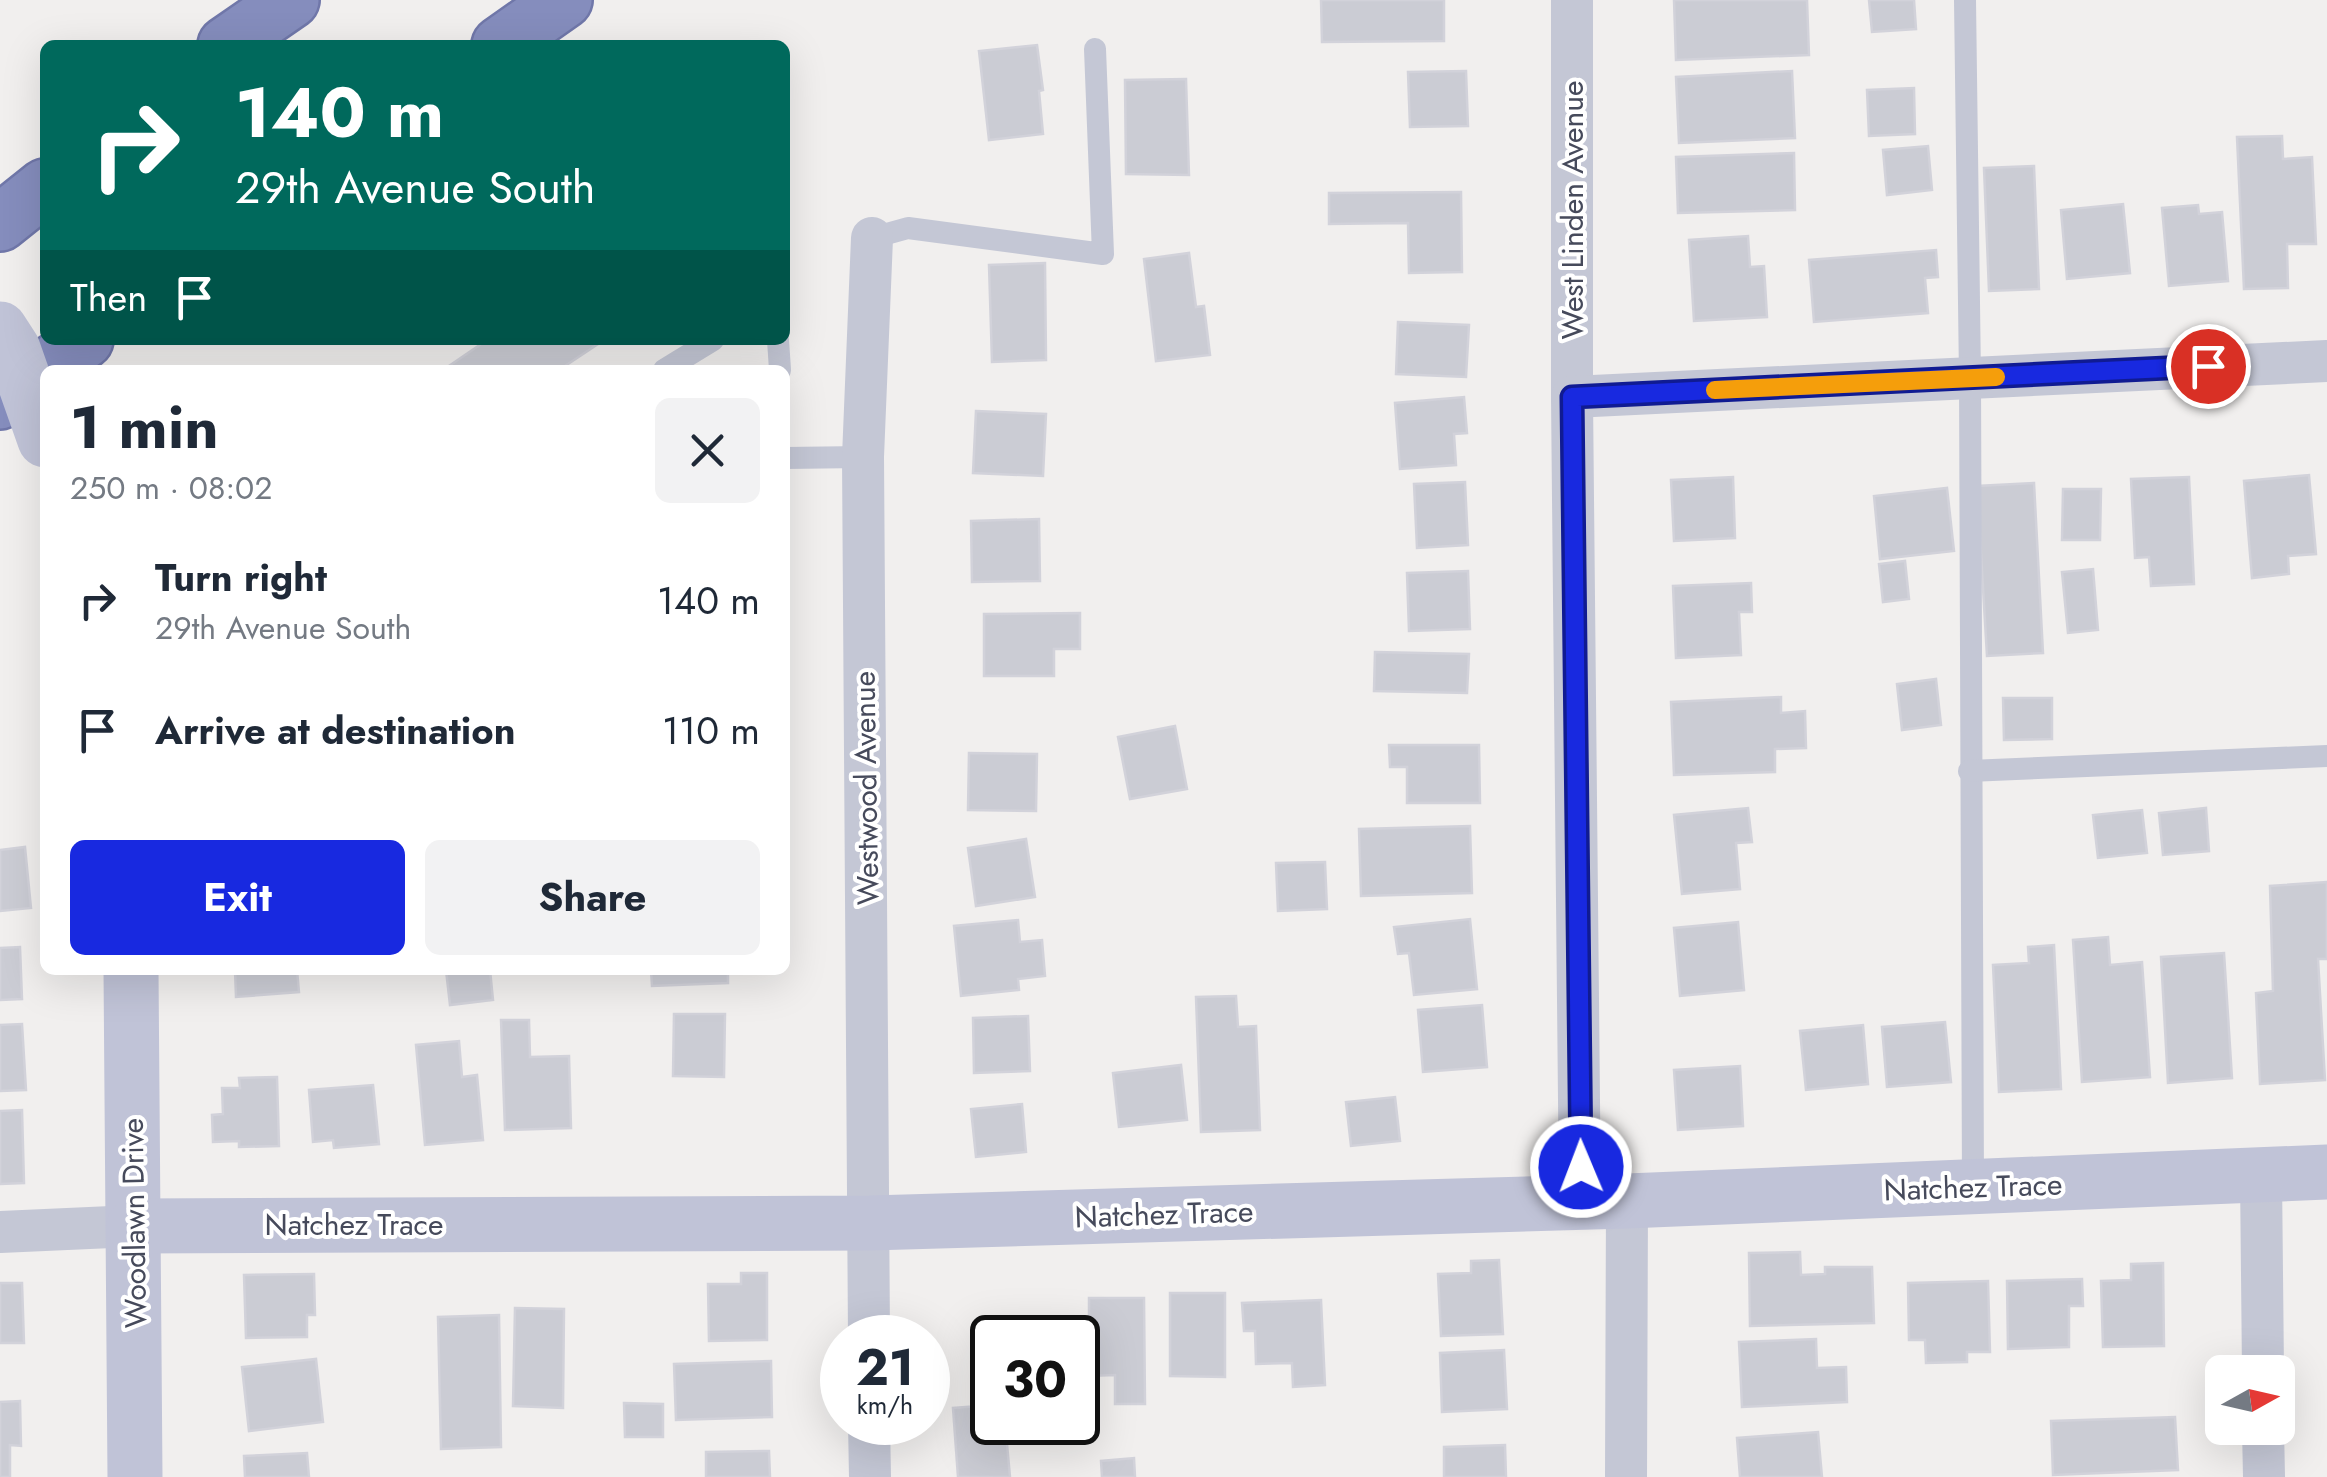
<!DOCTYPE html>
<html lang="en">
<head>
<meta charset="utf-8">
<style>
	:root { --surface:#fff; --page:#f2f2f3; --text:#1f2937; --muted:#747a83; --accent:#1829e0 }
	body { margin:0; font-family:Jost,sans-serif; background:var(--page); color:var(--text); height:100vh; display:flex; flex-direction:column; font-size:38px; white-space:nowrap }
	* { box-sizing:border-box; margin:0 }
	p { font-size:32px; color:var(--muted) }
	.icon { flex:none; width:55px; height:55px; fill:none; stroke:currentColor; stroke-width:2; stroke-linecap:round; stroke-linejoin:round }
	.map { position:relative; flex:1; overflow:hidden }
	.panel { position:absolute; left:40px; top:365px; width:750px; height:610px; display:flex; flex-direction:column; background:var(--surface); border-radius:15px; box-shadow:0 10px 40px #0002 }
	.panel>* { flex:none }
	.guide { position:absolute; left:40px; top:40px; width:750px; height:305px; border-radius:15px; box-shadow:0 10px 40px #0002; background:#00695c; color:#fff; overflow:hidden }
	.needle { width:65px; rotate:82deg }
	.controls { position:absolute; left:2205px; top:1355px; display:grid; gap:20px }
	.controls a { display:grid; place-items:center; width:90px; height:90px; border-radius:15px; background:var(--surface); box-shadow:0 10px 40px #0002; font-size:50px }
	.speed { position:absolute; left:820px; top:1315px; display:flex; gap:20px; font-size:50px; font-weight:700; text-align:center }
	.speed>* { display:grid; place-content:center; width:130px; height:130px; border-radius:50%; background:var(--surface); box-shadow:0 10px 40px #0002; line-height:1 }
	.speed small { font-size:25px; font-weight:400 }
	.speed .limit { border:5px solid #111; border-radius:15px; background:#fff; color:#111 }
	.pin { position:absolute; display:grid; place-items:center; width:85px; height:85px; color:#fff; margin:-42px; border:5px solid #fff; border-radius:50%; box-shadow:0 2px 10px #0007 }
	.me { position:absolute; width:110px; margin:-55px; rotate:359deg; stroke-linejoin:round; filter:drop-shadow(0 0 8px #0008) }
	.turn { display:flex; align-items:center; gap:35px; height:210px; padding:0 30px; font-size:45px }
	.turn .icon { width:130px; height:130px; stroke-width:2.5 }
	.turn b { display:block; font-size:70px; line-height:85px }
	.then { display:flex; align-items:center; height:95px; padding:0 30px; background:#0003; gap:20px; font-size:38px }
	.round { display:grid; place-items:center; flex:none; width:105px; height:105px; border-radius:15px; background:var(--page) }
	.head { display:flex; align-items:center; justify-content:space-between; height:170px; padding:0 30px }
	h1 { font-size:60px; font-weight:700; line-height:75px }
	.action { display:flex; gap:20px; margin-top:auto; padding:20px 30px }
	.action a { flex:1; height:115px; border-radius:15px; background:var(--accent); color:#fff; font-size:40px; font-weight:700; line-height:115px; text-align:center }
	.action a+a { background:var(--page); color:var(--text) }
	ul { padding:0; list-style:none }
	li { display:flex; align-items:center; gap:30px; height:130px; padding:0 30px }
	li div { flex:1 }
	li b { display:block; font-size:38px }
	li em { font-style:normal }
	.map>svg:first-child { display:block }
</style>
</head>
<body>
<div class="map">
<svg width="2327" height="1477" viewBox="0 0 2327 1477">
	<rect width="100%" height="100%" fill="#f1efee"/>
	<g fill="#cbccd4" stroke="#d2d2da" stroke-width="2.5">
		<path d="M1321,0H1444V41L1322,42Z"/>
		<path d="M1674,0H1807L1809,55L1676,60Z"/>
		<path d="M1869,0H1914L1916,29L1872,32Z"/>
		<path d="M1037,45L1043,90L1039,91L1043,134L989,140L979,51Z"/>
		<path d="M1466,71L1468,126L1410,127L1408,72Z"/>
		<path d="M1792,71L1795,138L1679,143L1676,77Z"/>
		<path d="M1186,79L1189,175L1126,174L1125,80Z"/>
		<path d="M1914,88L1915,134L1869,136L1867,90Z"/>
		<path d="M2282,136L2283,159L2312,157L2316,244H2287L2288,288L2244,289L2237,137Z"/>
		<path d="M1928,146L1932,190L1887,195L1883,150Z"/>
		<path d="M1794,153L1795,210L1678,213L1676,157Z"/>
		<path d="M2034,166L2039,289L1989,291L1984,168Z"/>
		<path d="M1461,192L1462,272L1409,273L1408,223L1329,224V193Z"/>
		<path d="M2123,204L2130,273L2067,279L2061,210Z"/>
		<path d="M2198,205L2199,214L2222,212L2228,281L2169,286L2162,208Z"/>
		<path d="M1748,236L1750,267L1764,266L1767,317L1694,321L1689,240Z"/>
		<path d="M1936,250L1938,277L1925,278L1928,313L1814,322L1809,260Z"/>
		<path d="M1189,253L1196,307L1204,306L1210,355L1156,361L1144,259Z"/>
		<path d="M1045,263L1046,360L992,362L989,265Z"/>
		<path d="M1398,322L1469,325L1466,377L1396,374Z"/>
		<path d="M487,340H604L559,370H443Z"/>
		<path d="M1464,397L1467,433L1454,434L1456,465L1400,469L1395,403Z"/>
		<path d="M976,411L1046,414L1043,476L973,473Z"/>
		<path d="M2309,475L2316,554L2288,556L2289,574L2252,578L2244,481Z"/>
		<path d="M1733,477L1735,538L1674,541L1671,480Z"/>
		<path d="M2189,477L2194,584L2151,586L2149,557L2135,558L2131,479Z"/>
		<path d="M1465,482L1468,545L1417,548L1414,484Z"/>
		<path d="M2034,483L2043,653L1987,656L1977,486Z"/>
		<path d="M1947,488L1954,551L1880,559L1874,496Z"/>
		<path d="M2063,489H2101L2100,540H2062Z"/>
		<path d="M1039,519L1040,581L972,582L971,521Z"/>
		<path d="M1905,561L1909,599L1883,602L1879,564Z"/>
		<path d="M2093,569L2098,630L2068,633L2062,572Z"/>
		<path d="M1468,571L1470,629L1409,631L1407,573Z"/>
		<path d="M1751,583L1752,612H1739L1741,655L1676,658L1673,586Z"/>
		<path d="M1080,613V649H1054V676H984V614Z"/>
		<path d="M1375,652L1469,654L1467,693L1374,691Z"/>
		<path d="M1936,679L1941,725L1902,730L1897,684Z"/>
		<path d="M1781,697V713L1805,711L1806,748L1775,749V772L1674,775L1671,702Z"/>
		<path d="M2003,698H2052V739L2004,740Z"/>
		<path d="M1175,726L1187,789L1130,799L1118,737Z"/>
		<path d="M1389,745H1479L1480,803H1407V767H1390Z"/>
		<path d="M969,753L1037,754L1036,811L968,810Z"/>
		<path d="M1748,808L1752,842L1736,843L1740,889L1682,894L1674,815Z"/>
		<path d="M2206,808L2209,851L2163,855L2159,813Z"/>
		<path d="M2142,810L2147,853L2098,858L2093,815Z"/>
		<path d="M1470,826L1472,893L1361,896L1359,829Z"/>
		<path d="M1026,839L1035,897L976,906L968,848Z"/>
		<path d="M25,847L31,908L0,911V850Z"/>
		<path d="M1325,862L1327,909L1278,911L1276,863Z"/>
		<path d="M2327,882V959H2318L2325,1080L2260,1084L2256,993L2273,991L2270,886Z"/>
		<path d="M1470,919L1477,989L1414,995L1409,953L1398,954L1394,927Z"/>
		<path d="M1018,920L1020,942L1042,940L1045,976L1018,979L1019,990L961,996L954,926Z"/>
		<path d="M1738,922L1744,990L1680,996L1674,928Z"/>
		<path d="M2108,937L2110,965L2142,962L2150,1077L2082,1082L2073,940Z"/>
		<path d="M2054,945L2061,1089L1999,1092L1993,965L2029,963L2028,947Z"/>
		<path d="M20,947L22,999L0,1000V948Z"/>
		<path d="M2224,953L2232,1078L2168,1083L2161,957Z"/>
		<path d="M235,970H297L299,992L236,997Z"/>
		<path d="M446,970H490L493,1000L450,1005Z"/>
		<path d="M651,970H728V983L652,986Z"/>
		<path d="M1236,996L1238,1027L1256,1026L1260,1130L1201,1132L1196,997Z"/>
		<path d="M1482,1005L1487,1067L1423,1072L1418,1010Z"/>
		<path d="M674,1014H725L724,1077L673,1076Z"/>
		<path d="M1028,1016L1030,1071L974,1073L973,1018Z"/>
		<path d="M501,1020H529L530,1057L569,1056L571,1128L505,1130Z"/>
		<path d="M1945,1022L1951,1082L1887,1087L1882,1027Z"/>
		<path d="M22,1024L26,1090L0,1091V1025Z"/>
		<path d="M1863,1025L1868,1084L1806,1090L1800,1031Z"/>
		<path d="M459,1041L462,1077L477,1075L483,1140L425,1145L416,1045Z"/>
		<path d="M1181,1065L1187,1120L1119,1127L1113,1073Z"/>
		<path d="M1740,1066L1743,1126L1678,1130L1674,1070Z"/>
		<path d="M277,1077L279,1146L239,1147V1141L213,1142L212,1115L223,1114L222,1088H240L239,1078Z"/>
		<path d="M373,1085L379,1144L334,1148L333,1140L313,1142L309,1090Z"/>
		<path d="M1395,1097L1400,1141L1351,1146L1346,1102Z"/>
		<path d="M1022,1104L1026,1152L976,1157L971,1109Z"/>
		<path d="M22,1110L24,1183L0,1184V1111Z"/>
		<path d="M1800,1252L1801,1275L1825,1274V1267H1872L1874,1323L1750,1326L1749,1253Z"/>
		<path d="M1499,1260L1503,1334L1441,1336L1438,1274L1471,1273V1261Z"/>
		<path d="M2163,1263L2164,1346L2103,1347L2101,1281L2131,1280V1264Z"/>
		<path d="M741,1273H767V1340L709,1341L708,1284H741Z"/>
		<path d="M314,1274L315,1315H307V1337L246,1338L244,1275Z"/>
		<path d="M2082,1279L2083,1306H2069V1347L2008,1349L2007,1281Z"/>
		<path d="M1988,1281L1990,1352H1967V1362L1926,1363L1925,1340H1909L1908,1283Z"/>
		<path d="M0,1283H22L24,1343H0Z"/>
		<path d="M1170,1293H1225V1377L1170,1376Z"/>
		<path d="M1089,1298H1144L1145,1404H1115V1375L1089,1376Z"/>
		<path d="M1321,1300L1325,1385L1293,1387L1292,1363L1256,1364L1255,1331H1244L1242,1303Z"/>
		<path d="M515,1308L564,1309L563,1408L513,1406Z"/>
		<path d="M499,1315L501,1447L441,1449L438,1317Z"/>
		<path d="M1816,1339L1817,1368L1846,1367L1847,1402L1742,1407L1739,1342Z"/>
		<path d="M1504,1350L1507,1409L1442,1412L1440,1353Z"/>
		<path d="M316,1359L323,1422L249,1431L242,1367Z"/>
		<path d="M771,1361L772,1417L676,1420L674,1364Z"/>
		<path d="M20,1401L21,1446L10,1445V1477H0V1402Z"/>
		<path d="M624,1403L663,1404V1437H625Z"/>
		<path d="M992,1405V1422H1005L1010,1477H958L953,1408Z"/>
		<path d="M2175,1417L2178,1470L2053,1475L2051,1421Z"/>
		<path d="M1818,1432L1822,1477H1740L1737,1438Z"/>
		<path d="M1505,1445L1506,1477H1444V1447Z"/>
		<path d="M769,1451L770,1477H706V1452Z"/>
		<path d="M307,1453L309,1477H245L244,1456Z"/>
		<path d="M1134,1458L1135,1477H1102L1101,1461Z"/>
	</g>
	<g fill="none" stroke-linecap="round" stroke-linejoin="round">
		<defs>
			<g id="motorway">
				<path d="M226,45L291,0"/>
				<path d="M500,45L564,0"/>
				<path d="M0,223L45,187"/>
				<path d="M0,401L85,340"/>
			</g>
		</defs>
		<use href="#motorway" stroke="#7077a9" stroke-width="60"/>
		<g stroke="#c4c7d5" stroke-width="22">
			<path d="M1965,0L1970,378L1973,1187"/>
			<path d="M872,238L908,228L1103,254L1095,49"/>
			<path d="M778,340L780,370"/>
			<path d="M664,370L713,340"/>
			<path d="M785,458L863,457"/>
			<path d="M1969,771L2327,756"/>
		</g>
		<g stroke="#c4c7d5" stroke-width="42">
			<path d="M1572,0V397L1580,1201"/>
			<path d="M1572,397L2327,361"/>
			<path d="M2261,1175L2263,1372"/>
			<path d="M0,1232L134,1226"/>
			<path d="M869,1338L863,457L872,238"/>
			<path d="M869,1422L870,1477"/>
			<path d="M2263,1428L2264,1477"/>
			<path d="M1626,1477L1627,1201"/>
		</g>
		<g stroke="#c0c3d7" stroke-width="55">
			<path d="M131,970L135,1477"/>
			<path d="M134,1226L870,1223L1627,1201L2327,1172"/>
		</g>
		<use href="#motorway" stroke="#858dbd" stroke-width="55"/>
		<path stroke="#c0c3d7" stroke-width="55" d="M0,329L13,349L45,440"/>
	</g>
	<g fill="none" stroke-linecap="round" stroke-linejoin="round">
		<defs>
			<path id="route" d="M1581,1167L1572,397L2208,366"/>
		</defs>
		<use href="#route" stroke="#101b92" stroke-width="25"/>
		<use href="#route" stroke="#1829e0" stroke-width="18"/>
		<path stroke="#f59e0b" stroke-width="18" d="M1715,390L1996,377"/>
	</g>
	<g text-anchor="middle" dominant-baseline="central" stroke-width="8" stroke-linejoin="round" paint-order="stroke">
		<g font-size="30" fill="#464a5b" stroke="#fff">
			<text transform="translate(1572 210) rotate(-90)">West Linden Avenue</text>
			<text transform="translate(866 788) rotate(-91)">Westwood Avenue</text>
			<text transform="translate(1973 1187) rotate(-2)">Natchez Trace</text>
			<text transform="translate(1164 1214) rotate(-2)">Natchez Trace</text>
			<text transform="translate(134 1223) rotate(-91)">Woodlawn Drive</text>
			<text x="354" y="1224">Natchez Trace</text>
		</g>
	</g>
</svg>
<div class="controls">
<a><svg class="needle" viewBox="-14 -14 28 28"><path d="M0-13l5 13h-10z" fill="#e53935"/><path d="M0 13l5-13h-10z" fill="#747a83"/></svg></a>
</div>
<div class="speed"><div>21<small>km/h</small></div><div class="limit">30</div></div>
<div class="pin" style="left:2208px;top:366px;background:#d93025"><svg class="icon" aria-label="arrive" viewBox="0 0 24 24"><path d="M6 21V4h12l-3 4 3 4H6"/></svg></div>
<svg class="me" style="left:1581px;top:1167px" viewBox="-20 -20 40 40"><circle r="17" fill="#1829e0" stroke="#fff" stroke-width="3"/><path d="M0-11L8 9 0 5-8 9z" fill="#fff"/></svg>
<div class="guide">
<div class="turn"><svg class="icon" aria-label="right" viewBox="0 0 24 24"><path d="M7 20v-9h11M14 6l5 5-5 5"/></svg><div><b>140 m</b>29th Avenue South</div></div>
<div class="then">Then<svg class="icon" aria-label="arrive" viewBox="0 0 24 24"><path d="M6 21V4h12l-3 4 3 4H6"/></svg></div>
</div>
<section class="panel">
<div class="head"><div><h1>1 min</h1><p>250 m · 08:02</p></div><a class="round"><svg class="icon" aria-label="close" viewBox="0 0 24 24"><path d="M6 6l12 12M18 6L6 18"/></svg></a></div>
<ul>
<li><svg class="icon" aria-label="right" viewBox="0 0 24 24"><path d="M7 20v-9h11M14 6l5 5-5 5"/></svg><div><b>Turn right</b><p>29th Avenue South</p></div><em>140 m</em></li>
<li><svg class="icon" aria-label="arrive" viewBox="0 0 24 24"><path d="M6 21V4h12l-3 4 3 4H6"/></svg><div><b>Arrive at destination</b></div><em>110 m</em></li>
</ul>
<div class="action"><a>Exit</a><a>Share</a></div>
</section>
</div>
</body>
</html>
